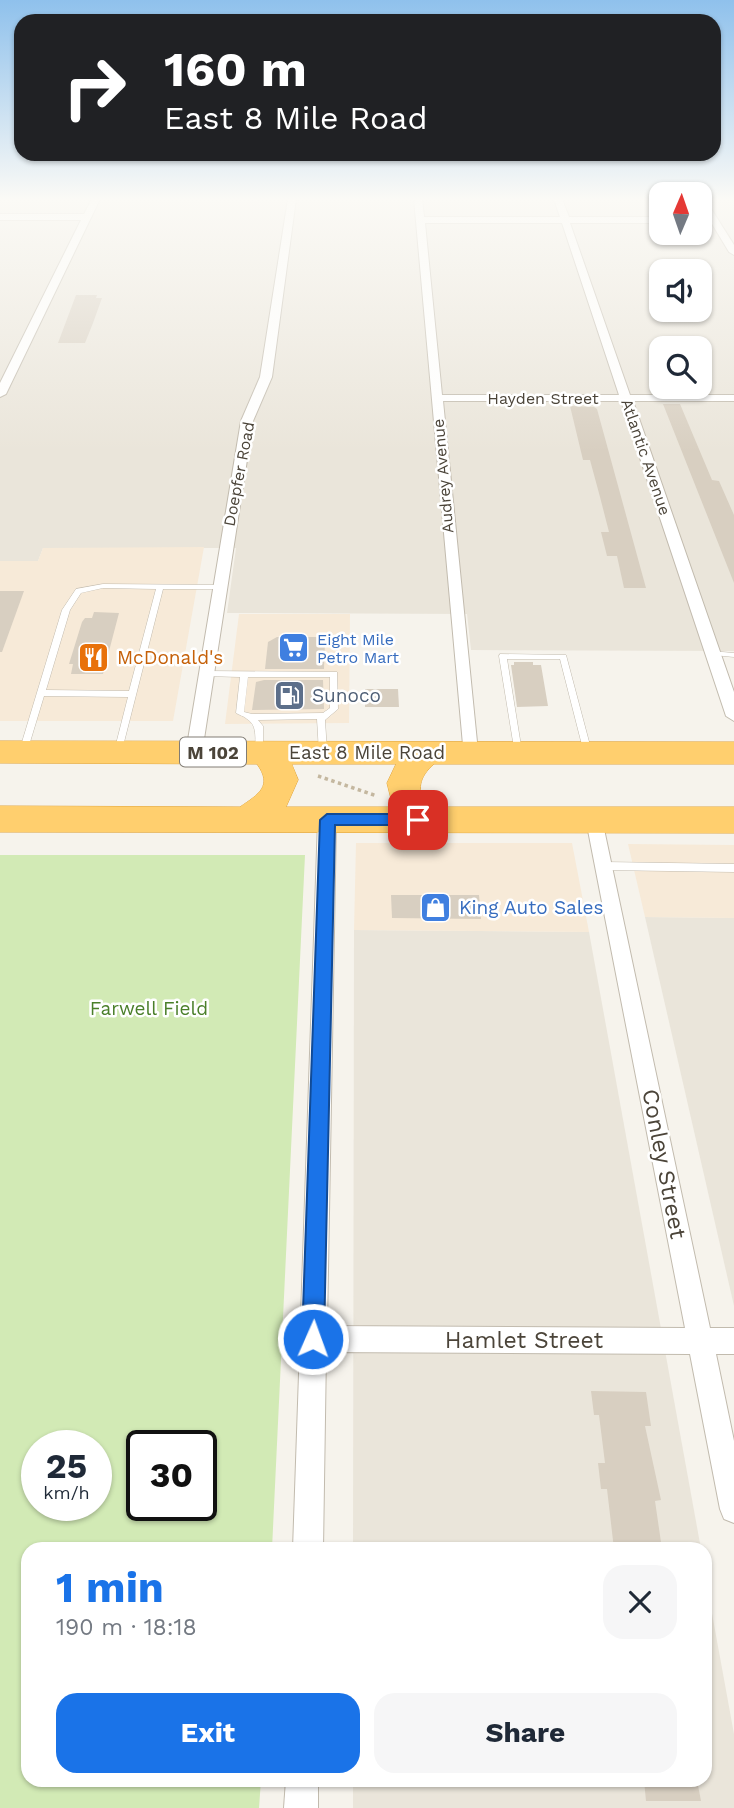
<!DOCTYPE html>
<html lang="en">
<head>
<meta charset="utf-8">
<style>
	:root { --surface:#fff; --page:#f6f6f7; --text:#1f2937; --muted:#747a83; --accent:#1a73e8 }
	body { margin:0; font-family:"Work Sans",sans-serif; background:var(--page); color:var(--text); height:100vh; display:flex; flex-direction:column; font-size:26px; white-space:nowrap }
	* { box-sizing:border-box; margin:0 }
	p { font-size:23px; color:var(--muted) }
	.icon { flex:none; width:38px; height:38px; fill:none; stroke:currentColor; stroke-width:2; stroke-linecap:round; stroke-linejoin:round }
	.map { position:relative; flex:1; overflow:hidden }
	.details { position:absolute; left:21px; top:1542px; width:691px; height:245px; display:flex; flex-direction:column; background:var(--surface); border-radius:21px; box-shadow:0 2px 5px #0004 }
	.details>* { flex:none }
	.hud { position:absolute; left:14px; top:14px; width:707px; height:147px; border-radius:21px; box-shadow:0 2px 5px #0004; background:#202124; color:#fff; overflow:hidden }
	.needle { width:46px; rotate:2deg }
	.buttons { position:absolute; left:649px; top:182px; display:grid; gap:14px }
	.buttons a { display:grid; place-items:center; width:63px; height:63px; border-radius:14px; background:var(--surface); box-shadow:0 2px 5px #0004; font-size:35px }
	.speed { position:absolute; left:21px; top:1430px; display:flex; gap:14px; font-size:35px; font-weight:700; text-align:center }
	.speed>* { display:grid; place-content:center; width:91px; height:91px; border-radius:50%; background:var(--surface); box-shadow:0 2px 5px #0004; line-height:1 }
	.speed small { font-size:18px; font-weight:400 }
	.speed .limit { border:4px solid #111; border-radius:10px; background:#fff; color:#111 }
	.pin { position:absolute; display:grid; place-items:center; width:60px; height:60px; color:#fff; margin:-30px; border-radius:14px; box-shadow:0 4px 10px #0006 }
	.me { position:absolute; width:77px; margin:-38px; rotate:2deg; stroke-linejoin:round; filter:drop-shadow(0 0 5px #0008) }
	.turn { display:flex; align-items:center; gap:24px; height:147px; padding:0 35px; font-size:32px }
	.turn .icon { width:91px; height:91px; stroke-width:2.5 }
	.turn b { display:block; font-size:49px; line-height:60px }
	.round { display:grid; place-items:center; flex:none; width:74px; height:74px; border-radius:21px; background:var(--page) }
	.head { display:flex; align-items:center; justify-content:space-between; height:119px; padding:0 35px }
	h1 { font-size:42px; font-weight:700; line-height:52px; color:var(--accent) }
	.primary-button { display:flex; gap:14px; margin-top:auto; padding:14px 35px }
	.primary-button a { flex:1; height:80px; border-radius:21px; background:var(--accent); color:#fff; font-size:28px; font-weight:700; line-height:80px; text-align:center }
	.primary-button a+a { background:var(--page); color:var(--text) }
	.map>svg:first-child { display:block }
</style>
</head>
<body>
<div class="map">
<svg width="734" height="1808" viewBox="0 0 734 1808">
	<rect width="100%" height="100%" fill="#f6f3ec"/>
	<g fill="#eae5da" fill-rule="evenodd">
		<path d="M0,199H661L662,233H700V199H734V651L471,650L467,614L227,613L236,548H43L38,561H0ZM662,271H700V310H662ZM662,348H700V387H662Z"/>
		<path d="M645,917L734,918V1306Z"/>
		<path d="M354,930L589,932L701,1549H353Z"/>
		<path d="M705,1575L734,1734V1808H353V1780H705Z"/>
	</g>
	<g fill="#f7ead8">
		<path d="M204,547L173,721H0V561H38L43,548Z"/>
		<path d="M239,614H350L349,723L225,724Z"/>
		<path d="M356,843H572L589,932L354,930Z"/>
		<path d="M628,844L734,845V918L645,917Z"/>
	</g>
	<path fill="#d2eab5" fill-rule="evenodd" d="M0,855H305L272,1549H28V1780H261L259,1808H0ZM37,1446H96V1505H37ZM142,1446H201V1505H142Z"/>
	<g fill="#d8cfc1">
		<path d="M76,295H97L96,298H102L93,323L85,343H58Z"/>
		<path d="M663,404H680L712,480L719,481L734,515V583Z"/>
		<path d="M570,406L594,407L597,409L646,588H624L617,556H607L601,532H609L600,497L590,460H583Z"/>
		<path d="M0,591H24L2,652H0Z"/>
		<path d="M94,612L119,613L103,674H71L73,664H69L82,622L85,618H92Z"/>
		<path d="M277,637H319L325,642L324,669H265L268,642Z"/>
		<path d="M514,662H533V665H541L548,706L517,707L511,665H514Z"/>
		<path d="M264,680H323L324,709L252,710L256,682Z"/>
		<path d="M365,689H398L399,707H365Z"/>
		<path d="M391,895H479L481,919L392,918Z"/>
		<path d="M591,1391L646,1392L651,1426H645L661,1500L655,1501L662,1549H614L607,1489H601L598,1463H605L599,1415H594Z"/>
		<path d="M644,1780H697L701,1801H646Z"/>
	</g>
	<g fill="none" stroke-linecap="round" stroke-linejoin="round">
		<defs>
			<g id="lane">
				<path d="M103,584L220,585L224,587L220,589H163L121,754L118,755L114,752L128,697L44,696L27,752L23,755L20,754L19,752L62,610L76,589ZM103,588L156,589L129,691L46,690L70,610L81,593Z"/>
				<path d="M710,651L734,653V657L713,655L709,653Z"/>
				<path d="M500,654L566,655L592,753L591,755H585L584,753L560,659H507L522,752L518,755L515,754L499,656Z"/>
				<path d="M207,671L337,672L338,709L325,720L327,752L326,754L323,755L319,752L317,719L258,720L263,726V752L259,755L256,754C254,742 259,726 247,719C244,716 239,715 236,713L240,677L204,676V672ZM248,677H330V708L323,713L252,714L244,712Z"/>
				<path d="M604,862L734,864V872L604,870L599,866Z"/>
			</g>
			<g id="street">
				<path d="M92,199H100L6,394L0,397V383L81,220H0V214H84Z"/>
				<path d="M288,199H296L272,377L253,421L202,752L194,758L186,752L241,421L260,377Z"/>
				<path d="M414,199H422L424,217H560L554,199H562L569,217H662V223H570L630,395H734V401H633L734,692V721L726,716L621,401H443L478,752L470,758L464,756ZM425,223H562L619,395H442Z"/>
				<path d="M700,199H705L734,245V255L729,252L700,204Z"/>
				<path d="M327,813L333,815L336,820L327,1326L685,1328L586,820L589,815H601L710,1328H734V1354H716L734,1441V1523L724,1519L720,1509L690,1354L326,1352L323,1549H293L318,820L321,815Z"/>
				<path d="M286,1780H318V1808H284Z"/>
			</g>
			<path id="highway" d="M0,741L734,742V764H434C419,777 416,790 427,807H734V833L0,832V806L240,807C259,794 273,786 257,764L0,763ZM292,764H396L387,783L393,807H286L298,780Z"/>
		</defs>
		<use href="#lane" stroke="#c2bbae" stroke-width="1"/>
		<use href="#street" stroke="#c2bbae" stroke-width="2"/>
		<use href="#highway" stroke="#e0a43c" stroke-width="1"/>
		<path stroke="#c4b79f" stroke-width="3.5" stroke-dasharray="3.5 3.5" stroke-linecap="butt" d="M318,776L377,796"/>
		<use href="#lane" fill="#fff" fill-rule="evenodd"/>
		<use href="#street" fill="#fff" fill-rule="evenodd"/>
		<use href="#highway" fill="#ffcf6e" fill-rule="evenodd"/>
	</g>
	<linearGradient id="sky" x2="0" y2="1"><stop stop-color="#8fc1ec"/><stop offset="0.44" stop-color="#fbfaf6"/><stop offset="1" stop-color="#fbfaf6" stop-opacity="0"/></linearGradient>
	<rect width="734" height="452" fill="url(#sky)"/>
	<path fill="#1a73e8" stroke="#114b97" stroke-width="2" d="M327,814H418L425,820L418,825H335L324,1339L321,1346L313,1349L305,1346L302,1339L320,820Z"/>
	<defs>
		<symbol id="supermarket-square" viewBox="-11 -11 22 22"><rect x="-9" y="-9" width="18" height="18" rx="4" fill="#3f7fe0" stroke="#fff"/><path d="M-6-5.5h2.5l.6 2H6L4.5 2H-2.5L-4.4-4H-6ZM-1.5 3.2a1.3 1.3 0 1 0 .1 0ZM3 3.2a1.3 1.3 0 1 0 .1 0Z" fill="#fff"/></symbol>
		<symbol id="restaurant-square" viewBox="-11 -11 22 22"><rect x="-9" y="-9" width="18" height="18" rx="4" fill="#e8710a" stroke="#fff"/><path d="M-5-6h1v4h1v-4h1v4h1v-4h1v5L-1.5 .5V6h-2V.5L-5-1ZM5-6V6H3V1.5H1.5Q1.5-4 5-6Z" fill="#fff"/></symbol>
		<symbol id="fuel-square" viewBox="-11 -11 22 22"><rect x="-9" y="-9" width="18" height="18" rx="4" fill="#5c6f8a" stroke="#fff"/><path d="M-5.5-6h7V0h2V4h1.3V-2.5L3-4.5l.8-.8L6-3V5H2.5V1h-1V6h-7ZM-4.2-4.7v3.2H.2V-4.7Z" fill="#fff"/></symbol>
		<symbol id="shop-square" viewBox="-11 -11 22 22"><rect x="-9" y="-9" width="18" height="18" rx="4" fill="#3f7fe0" stroke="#fff"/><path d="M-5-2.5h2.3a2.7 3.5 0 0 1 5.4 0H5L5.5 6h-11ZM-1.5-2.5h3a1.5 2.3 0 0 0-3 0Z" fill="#fff"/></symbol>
	</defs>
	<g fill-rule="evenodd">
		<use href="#supermarket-square" x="276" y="630" width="35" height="35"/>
		<use href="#restaurant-square" x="76" y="640" width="35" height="35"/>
		<use href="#fuel-square" x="272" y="678" width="35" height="35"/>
		<use href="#shop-square" x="418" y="890" width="35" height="35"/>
	</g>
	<g text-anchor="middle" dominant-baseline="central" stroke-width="5" stroke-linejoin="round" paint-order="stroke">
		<g font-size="16" fill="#4b4439" stroke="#fff">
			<text x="543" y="398">Hayden Street</text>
			<text transform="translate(646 457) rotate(71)">Atlantic Avenue</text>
			<text transform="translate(239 474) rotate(-79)">Doepfer Road</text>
			<text transform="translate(443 476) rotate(-95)">Audrey Avenue</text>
		</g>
		<g font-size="16" fill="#366cbe" stroke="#fff" text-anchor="start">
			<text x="317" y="639">Eight Mile<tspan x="317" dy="18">Petro Mart</tspan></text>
		</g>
		<rect fill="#fff" stroke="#817c74" stroke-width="2" x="180" y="737.5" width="66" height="29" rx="5"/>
		<g font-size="18" font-weight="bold" fill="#4b4439">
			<text x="213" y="752">M 102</text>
		</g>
		<g font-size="19" fill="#c56008" stroke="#fff" text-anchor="start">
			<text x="117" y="657">McDonald's</text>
		</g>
		<g font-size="19" fill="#4e5e75" stroke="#fff" text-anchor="start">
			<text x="312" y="695">Sunoco</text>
		</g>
		<g font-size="19" fill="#4b4439" stroke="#fff">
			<text x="367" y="752">East 8 Mile Road</text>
		</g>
		<g font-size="19" fill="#366cbe" stroke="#fff" text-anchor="start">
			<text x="459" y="907">King Auto Sales</text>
		</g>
		<g font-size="19" fill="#4a7f2a" stroke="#fff">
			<text x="149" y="1008">Farwell Field</text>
		</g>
		<g font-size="23" fill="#4b4439" stroke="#fff">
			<text transform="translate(664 1164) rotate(79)">Conley Street</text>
			<text x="524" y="1340">Hamlet Street</text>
		</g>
	</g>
</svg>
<div class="buttons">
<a><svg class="needle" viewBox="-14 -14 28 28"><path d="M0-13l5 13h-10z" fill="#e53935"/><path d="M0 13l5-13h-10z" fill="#747a83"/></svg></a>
<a><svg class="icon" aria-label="sound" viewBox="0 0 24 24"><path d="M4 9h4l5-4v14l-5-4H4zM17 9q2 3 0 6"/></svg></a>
<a><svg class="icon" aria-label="search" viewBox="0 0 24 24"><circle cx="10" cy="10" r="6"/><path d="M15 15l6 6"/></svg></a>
</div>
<div class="speed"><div>25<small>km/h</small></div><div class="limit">30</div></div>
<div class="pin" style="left:418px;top:820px;background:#d93025"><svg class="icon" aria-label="arrive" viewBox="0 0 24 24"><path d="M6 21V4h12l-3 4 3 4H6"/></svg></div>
<svg class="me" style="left:313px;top:1339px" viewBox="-20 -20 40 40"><circle r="17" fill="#1a73e8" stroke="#fff" stroke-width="3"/><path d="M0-11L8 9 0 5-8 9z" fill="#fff"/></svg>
<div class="hud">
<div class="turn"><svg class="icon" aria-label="right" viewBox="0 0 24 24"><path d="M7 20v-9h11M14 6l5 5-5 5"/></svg><div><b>160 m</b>East 8 Mile Road</div></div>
</div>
<section class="details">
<div class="head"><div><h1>1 min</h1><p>190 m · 18:18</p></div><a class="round"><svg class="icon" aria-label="close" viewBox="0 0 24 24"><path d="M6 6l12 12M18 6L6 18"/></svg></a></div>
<div class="primary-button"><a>Exit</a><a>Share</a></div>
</section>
</div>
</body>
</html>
